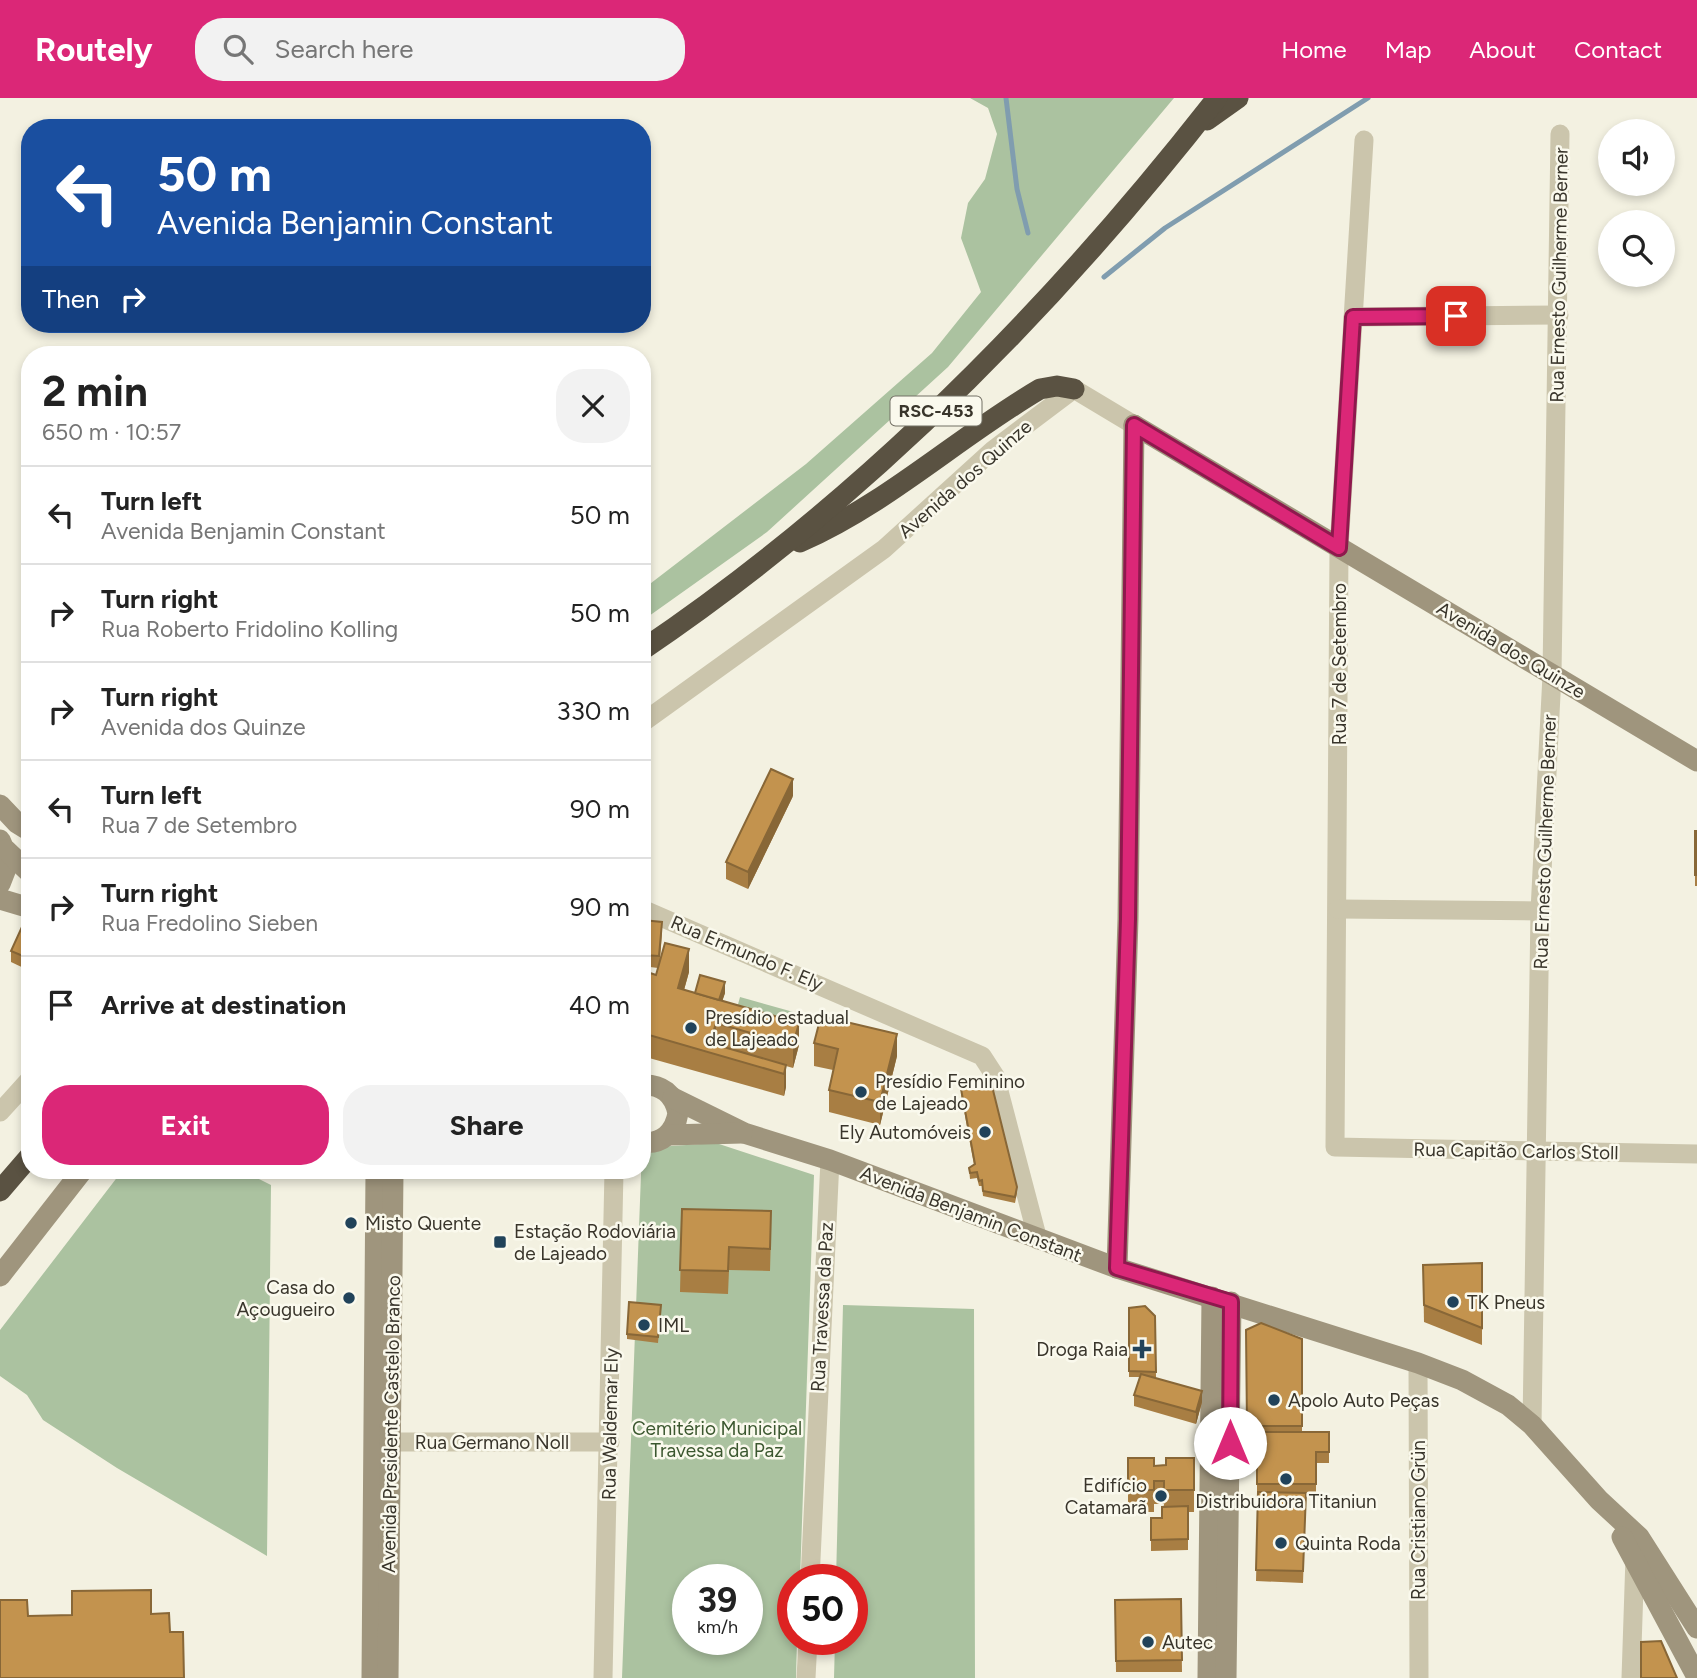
<!DOCTYPE html>
<html lang="en">
<head>
<meta charset="utf-8">
<style>
	:root { --surface:#fff; --page:#f2f2f2; --text:#222; --muted:#767676; --line:#e0e0e0; --accent:#db2777 }
	body { margin:0; font-family:Figtree,sans-serif; background:var(--page); color:var(--text); height:100vh; display:flex; flex-direction:column; font-size:26px; white-space:nowrap }
	* { box-sizing:border-box; margin:0 }
	p { font-size:23px; color:var(--muted) }
	.icon { flex:none; width:38px; height:38px; fill:none; stroke:currentColor; stroke-width:2; stroke-linecap:round; stroke-linejoin:round }
	.map { position:relative; flex:1; overflow:hidden }
	.drawer { position:absolute; left:21px; top:248px; width:630px; height:833px; display:flex; flex-direction:column; background:var(--surface); border-radius:28px; box-shadow:0 4px 10px #0003 }
	.drawer>* { flex:none }
	.guide { position:absolute; left:21px; top:21px; width:630px; height:214px; border-radius:28px; box-shadow:0 4px 10px #0003; background:#1a4fa0; color:#fff; overflow:hidden }
	.buttons { position:absolute; left:1598px; top:21px; display:grid; gap:14px }
	.buttons a { display:grid; place-items:center; width:77px; height:77px; border-radius:50%; background:var(--surface); box-shadow:0 4px 10px #0003; font-size:35px }
	.speed { position:absolute; left:672px; top:1466px; display:flex; gap:14px; font-size:35px; font-weight:700; text-align:center }
	.speed>* { display:grid; place-content:center; width:91px; height:91px; border-radius:50%; background:var(--surface); box-shadow:0 4px 10px #0003; line-height:1 }
	.speed small { font-size:18px; font-weight:400 }
	.speed .limit { border:10px solid #d22; background:#fff; color:#111 }
	.pin { position:absolute; display:grid; place-items:center; width:60px; height:60px; color:#fff; margin:-30px; border-radius:14px; box-shadow:0 4px 10px #0006 }
	.me { position:absolute; width:77px; margin:-38px; rotate:0deg; stroke-linejoin:round; filter:drop-shadow(0 0 5px #0008) }
	.turn { display:flex; align-items:center; gap:24px; height:147px; padding:0 21px; font-size:32px }
	.turn .icon { width:91px; height:91px; stroke-width:2.5 }
	.turn b { display:block; font-size:49px; line-height:60px }
	.then { display:flex; align-items:center; height:66px; padding:0 21px; background:#0003; gap:14px; font-size:26px }
	.round { display:grid; place-items:center; flex:none; width:74px; height:74px; border-radius:28px; background:var(--page) }
	.overview { display:flex; align-items:center; justify-content:space-between; height:119px; padding:0 21px }
	h1 { font-size:42px; font-weight:700; line-height:52px }
	.action { display:flex; gap:14px; margin-top:auto; padding:14px 21px }
	.action a { flex:1; height:80px; border-radius:28px; background:var(--accent); color:#fff; font-size:28px; font-weight:700; line-height:80px; text-align:center }
	.action a+a { background:var(--page); color:var(--text) }
	ul { padding:0; list-style:none }
	li { display:flex; align-items:center; gap:21px; height:98px; padding:0 21px; border-top:2px solid var(--line) }
	li div { flex:1 }
	li b { display:block; font-size:26px }
	li em { font-style:normal }
	header { display:flex; align-items:center; gap:42px; box-sizing:border-box; height:98px; padding:0 35px; background:var(--accent); color:#fff }
	header strong { font-size:33px }
	nav { display:flex; gap:38px; margin-inline-start:auto; font-size:24px }
	.search { width:490px; height:63px; background:var(--page); display:flex; align-items:center; gap:18px; box-sizing:border-box; padding:0 24px; border-radius:28px; color:var(--muted); font-size:26px }
	.map>svg:first-child { display:block }
</style>
</head>
<body>
<header>
<strong>Routely</strong>
<div class="search"><svg class="icon" aria-label="search" viewBox="0 0 24 24"><circle cx="10" cy="10" r="6"/><path d="M15 15l6 6"/></svg>Search here</div>
<nav><a>Home</a><a>Map</a><a>About</a><a>Contact</a></nav>
</header>
<div class="map">
<svg width="1697" height="1580" viewBox="0 0 1697 1580">
	<rect width="100%" height="100%" fill="#f3f1e1"/>
	<g fill="#abc2a0" fill-rule="evenodd">
		<path d="M970,0H1174L948,269L767,434L642,523V492L806,366L932,255L981,194L961,140L968,105L985,81L997,36L988,10Z"/>
		<path d="M740,899L797,915L789,941L733,925Z"/>
		<path d="M716,1045L814,1077L800,1482H793V1542H797L796,1580H622L642,1050ZM688,1482H747V1542H688Z"/>
		<path d="M122,1073H243L271,1087L267,1458L117,1370L43,1322L27,1297L0,1278V1232Z"/>
		<path d="M843,1207L974,1211L975,1580H834L835,1542H852V1482H836Z"/>
	</g>
	<g fill="none" stroke-linecap="round" stroke-linejoin="round">
		<g stroke="#809daf" stroke-width="5">
			<path d="M1006,0L1017,91L1028,135"/>
			<path d="M1104,179L1165,130L1368,0"/>
		</g>
		<g stroke="#cbc5ac" stroke-width="19">
			<path d="M1364,42L1339,450L1335,1049L1697,1056"/>
			<path d="M1353,219L1559,217"/>
			<path d="M642,625L884,451L993,352L1074,291L1134,327"/>
			<path d="M642,811L982,958L995,978L1038,1142"/>
			<path d="M1338,811L1540,813"/>
			<path d="M0,1014L30,981"/>
			<path d="M1418,1265L1419,1580"/>
			<path d="M1532,1327L1540,813L1552,577L1560,36"/>
			<path d="M377,1344H610"/>
			<path d="M810,1482L830,1062"/>
			<path d="M603,1580L614,1073"/>
			<path d="M806,1580L808,1542"/>
			<path d="M1631,1580L1635,1459"/>
		</g>
		<g stroke="#9f957d" stroke-width="21">
			<path d="M1134,327L1697,663"/>
			<path d="M0,707L17,725L30,733"/>
			<path d="M0,742L9,763L0,786"/>
			<path d="M6,752L30,775"/>
			<path d="M0,801L30,810"/>
			<path d="M642,987C662,986 674,996 678,1015C675,1034 662,1047 642,1044"/>
			<path d="M673,1000L744,1035L830,1062L1117,1170L1418,1265L1462,1282L1508,1307L1532,1327L1599,1402L1639,1439L1697,1530"/>
			<path d="M669,1037L742,1035"/>
			<path d="M1117,1170L1128,821L1134,327"/>
			<path d="M0,1178L82,1073"/>
			<path d="M1622,1439L1697,1579"/>
			<path d="M372,1580L376,1073"/>
			<path d="M388,1580L393,1073"/>
			<path d="M1208,1580L1212,1199"/>
			<path d="M1226,1580L1231,1204"/>
		</g>
		<g stroke="#5a5242" stroke-width="21">
			<path d="M1207,22L1238,0"/>
			<path d="M800,444C887,406 958,339 1040,291L1057,288L1074,291"/>
			<path d="M642,552C864,402 1053,210 1217,0"/>
			<path d="M0,1093L30,1058"/>
		</g>
	</g>
	<g fill="#a87e43">
		<path d="M793,698L748,791L726,781V764Z"/>
		<rect x="1695" y="733" width="2" height="55"/>
		<path d="M30,822V873L11,864V853Z"/>
		<path d="M642,822L662,835L660,862L689,874L684,892L695,895H725L722,903L799,947L793,970L786,968V989L784,998L642,958V875L656,877L658,870L642,868Z"/>
		<path d="M814,945L897,958L880,1027L829,1014V992L833,972L814,968Z"/>
		<path d="M961,991L1017,1095L1015,1105L983,1098L982,1088H979L977,1080L970,1081L969,1070L974,1067L961,996Z"/>
		<path d="M682,1111L771,1136L770,1173L729,1172L728,1196L680,1194Z"/>
		<path d="M1482,1165V1247L1424,1224L1423,1167Z"/>
		<path d="M1129,1210L1155,1218L1156,1279H1154L1202,1304L1196,1326L1134,1308V1297L1140,1279H1129Z"/>
		<path d="M661,1212L658,1245L627,1241V1236Z"/>
		<path d="M1246,1232L1302,1241V1334H1329V1365H1316V1397H1306L1303,1485L1256,1483L1258,1397H1257V1345H1247Z"/>
		<path d="M1128,1360L1154,1368L1166,1367L1194,1360V1414H1188V1452L1151,1453V1420H1162L1164,1406H1154V1414H1128Z"/>
		<path d="M1181,1501L1182,1574H1116L1115,1502Z"/>
	</g>
	<g fill="#886737">
		<path d="M793,681V698L748,791V774Z"/>
		<path d="M689,851V874L678,913V890Z"/>
		<path d="M725,884V895L718,916V905Z"/>
		<path d="M716,925V948L710,945Z"/>
		<path d="M799,925V947L793,970V947Z"/>
		<path d="M897,936V958L880,1027V1004Z"/>
		<path d="M786,967V989L784,998V976Z"/>
		<path d="M1202,1293V1304L1196,1326V1314Z"/>
	</g>
	<g fill="#c3934e" stroke="#886737" stroke-width="2">
		<path d="M771,671L793,681L748,774L726,764Z"/>
		<rect x="1695" y="733" width="2" height="44"/>
		<path d="M26,820L30,822V861L11,853Z"/>
		<path d="M642,822L662,824L659,858L642,857Z"/>
		<path d="M665,845L689,851L678,890L799,925L793,947L716,925L710,945L786,967L784,976L642,935V875L644,873L656,877Z"/>
		<path d="M700,877L725,884L719,902L695,895Z"/>
		<path d="M821,918L897,936L880,1004L829,992L838,951L814,945Z"/>
		<path d="M991,984L1017,1089L1015,1099L983,1093L982,1082L979,1083L977,1074L970,1075L969,1070L975,1066L961,991Z"/>
		<path d="M682,1111L771,1113L770,1151L729,1149L728,1173L680,1172Z"/>
		<path d="M1482,1165V1230L1424,1207L1423,1167Z"/>
		<path d="M629,1204L661,1207L658,1239L627,1236Z"/>
		<path d="M1145,1208L1155,1218L1156,1274L1129,1273V1210Z"/>
		<path d="M1261,1225L1302,1241V1328H1247L1246,1232Z"/>
		<path d="M1141,1276L1202,1293L1196,1314L1134,1297Z"/>
		<path d="M1257,1334H1329V1354H1316V1386H1257Z"/>
		<path d="M1128,1360H1154V1368L1166,1367V1360H1194V1392H1164V1383H1154V1392H1128Z"/>
		<path d="M1258,1394L1306,1395L1303,1473L1256,1472Z"/>
		<path d="M1188,1408V1441L1151,1442V1420H1162V1409Z"/>
		<path d="M151,1492V1516L169,1515L170,1534H183L184,1580H0V1502H27L28,1518L72,1517V1493Z"/>
		<path d="M1181,1501L1182,1562L1116,1563L1115,1502Z"/>
		<path d="M1661,1543L1677,1580H1641V1544Z"/>
	</g>
	<g fill="none" stroke-linecap="round" stroke-linejoin="round">
		<defs>
			<path id="route" d="M1230,1345L1231,1204L1117,1170L1128,821L1134,327L1339,450L1353,219L1456,218"/>
		</defs>
		<use href="#route" stroke="#8e194d" stroke-width="18"/>
		<use href="#route" stroke="#db2777" stroke-width="12"/>
	</g>
	<g fill="#21435a" stroke="#faf9ed" stroke-width="2.5">
		<circle cx="691" cy="930" r="7"/>
		<circle cx="861" cy="994" r="7"/>
		<circle cx="985" cy="1034" r="7"/>
		<circle cx="351" cy="1125" r="7"/>
		<rect x="493" y="1137" width="14" height="14" rx="3.5"/>
		<circle cx="349" cy="1200" r="7"/>
		<circle cx="1453" cy="1204" r="7"/>
		<circle cx="644" cy="1227" r="7"/>
		<path d="M1138.5 1240.5h7v7h7v7h-7v7h-7v-7h-7v-7h7z"/>
		<circle cx="1274" cy="1302" r="7"/>
		<circle cx="1286" cy="1381" r="7"/>
		<circle cx="1161" cy="1398" r="7"/>
		<circle cx="1281" cy="1445" r="7"/>
		<circle cx="1148" cy="1544" r="7"/>
	</g>
	<g text-anchor="middle" dominant-baseline="central" stroke-width="5" stroke-linejoin="round" paint-order="stroke">
		<rect fill="#faf9ed" stroke="#737065" stroke-width="2" x="890.5" y="298.5" width="91" height="29" rx="5"/>
		<g font-size="18" font-weight="bold" fill="#39352b">
			<text x="936" y="313">RSC-453</text>
		</g>
		<g font-size="19" fill="#39352b" stroke="#faf9ed">
			<text transform="translate(1559 177) rotate(-89)">Rua Ernesto Guilherme Berner</text>
			<text transform="translate(965 381) rotate(-41)">Avenida dos Quinze</text>
			<text transform="translate(1511 552) rotate(31)">Avenida dos Quinze</text>
			<text transform="translate(1339 566) rotate(-90)">Rua 7 de Setembro</text>
			<text transform="translate(1545 744) rotate(-88)">Rua Ernesto Guilherme Berner</text>
			<text transform="translate(747 855) rotate(23)">Rua Ermundo F. Ely</text>
			<text transform="translate(1516 1053) rotate(1)">Rua Capitão Carlos Stoll</text>
			<text transform="translate(971 1116) rotate(21)">Avenida Benjamin Constant</text>
			<text transform="translate(822 1209) rotate(-87)">Rua Travessa da Paz</text>
			<text transform="translate(391 1326) rotate(-89)">Avenida Presidente Castelo Branco</text>
			<text transform="translate(610 1326) rotate(-89)">Rua Waldemar Ely</text>
			<text x="492" y="1344">Rua Germano Noll</text>
			<text transform="translate(1418 1422) rotate(-90)">Rua Cristiano Grün</text>
		</g>
		<g font-size="19" fill="#39352b" stroke="#faf9ed" text-anchor="start">
			<text x="705" y="919">Presídio estadual<tspan x="705" dy="22">de Lajeado</tspan></text>
			<text x="875" y="983">Presídio Feminino<tspan x="875" dy="22">de Lajeado</tspan></text>
			<text x="971" y="1034" text-anchor="end">Ely Automóveis</text>
			<text x="365" y="1125">Misto Quente</text>
			<text x="514" y="1133">Estação Rodoviária<tspan x="514" dy="22">de Lajeado</tspan></text>
			<text x="335" y="1189" text-anchor="end">Casa do<tspan x="335" dy="22">Açougueiro</tspan></text>
			<text x="1467" y="1204">TK Pneus</text>
			<text x="658" y="1227">IML</text>
			<text x="1128" y="1251" text-anchor="end">Droga Raia</text>
			<text x="1288" y="1302">Apolo Auto Peças</text>
			<text x="1147" y="1387" text-anchor="end">Edifício<tspan x="1147" dy="22">Catamarã</tspan></text>
			<text x="1286" y="1403" text-anchor="middle">Distribuidora Titaniun</text>
			<text x="1295" y="1445">Quinta Roda</text>
			<text x="1162" y="1544">Autec</text>
		</g>
		<g font-size="19" fill="#3b572f" stroke="#faf9ed">
			<text x="717" y="1330">Cemitério Municipal<tspan x="717" dy="22">Travessa da Paz</tspan></text>
		</g>
	</g>
</svg>
<div class="buttons">
<a><svg class="icon" aria-label="sound" viewBox="0 0 24 24"><path d="M4 9h4l5-4v14l-5-4H4zM17 9q2 3 0 6"/></svg></a>
<a><svg class="icon" aria-label="search" viewBox="0 0 24 24"><circle cx="10" cy="10" r="6"/><path d="M15 15l6 6"/></svg></a>
</div>
<div class="speed"><div>39<small>km/h</small></div><div class="limit">50</div></div>
<div class="pin" style="left:1456px;top:218px;background:#d93025"><svg class="icon" aria-label="arrive" viewBox="0 0 24 24"><path d="M6 21V4h12l-3 4 3 4H6"/></svg></div>
<svg class="me" style="left:1230px;top:1345px" viewBox="-20 -20 40 40"><circle r="19" fill="#fff"/><path d="M0-13L10 11 0 6-10 11z" fill="#db2777"/></svg>
<div class="guide">
<div class="turn"><svg class="icon" aria-label="left" viewBox="0 0 24 24"><path d="M17 20v-9H6M10 6l-5 5 5 5"/></svg><div><b>50 m</b>Avenida Benjamin Constant</div></div>
<div class="then">Then<svg class="icon" aria-label="right" viewBox="0 0 24 24"><path d="M7 20v-9h11M14 6l5 5-5 5"/></svg></div>
</div>
<section class="drawer">
<div class="overview"><div><h1>2 min</h1><p>650 m · 10:57</p></div><a class="round"><svg class="icon" aria-label="close" viewBox="0 0 24 24"><path d="M6 6l12 12M18 6L6 18"/></svg></a></div>
<ul>
<li><svg class="icon" aria-label="left" viewBox="0 0 24 24"><path d="M17 20v-9H6M10 6l-5 5 5 5"/></svg><div><b>Turn left</b><p>Avenida Benjamin Constant</p></div><em>50 m</em></li>
<li><svg class="icon" aria-label="right" viewBox="0 0 24 24"><path d="M7 20v-9h11M14 6l5 5-5 5"/></svg><div><b>Turn right</b><p>Rua Roberto Fridolino Kolling</p></div><em>50 m</em></li>
<li><svg class="icon" aria-label="right" viewBox="0 0 24 24"><path d="M7 20v-9h11M14 6l5 5-5 5"/></svg><div><b>Turn right</b><p>Avenida dos Quinze</p></div><em>330 m</em></li>
<li><svg class="icon" aria-label="left" viewBox="0 0 24 24"><path d="M17 20v-9H6M10 6l-5 5 5 5"/></svg><div><b>Turn left</b><p>Rua 7 de Setembro</p></div><em>90 m</em></li>
<li><svg class="icon" aria-label="right" viewBox="0 0 24 24"><path d="M7 20v-9h11M14 6l5 5-5 5"/></svg><div><b>Turn right</b><p>Rua Fredolino Sieben</p></div><em>90 m</em></li>
<li><svg class="icon" aria-label="arrive" viewBox="0 0 24 24"><path d="M6 21V4h12l-3 4 3 4H6"/></svg><div><b>Arrive at destination</b></div><em>40 m</em></li>
</ul>
<div class="action"><a>Exit</a><a>Share</a></div>
</section>
</div>
</body>
</html>
